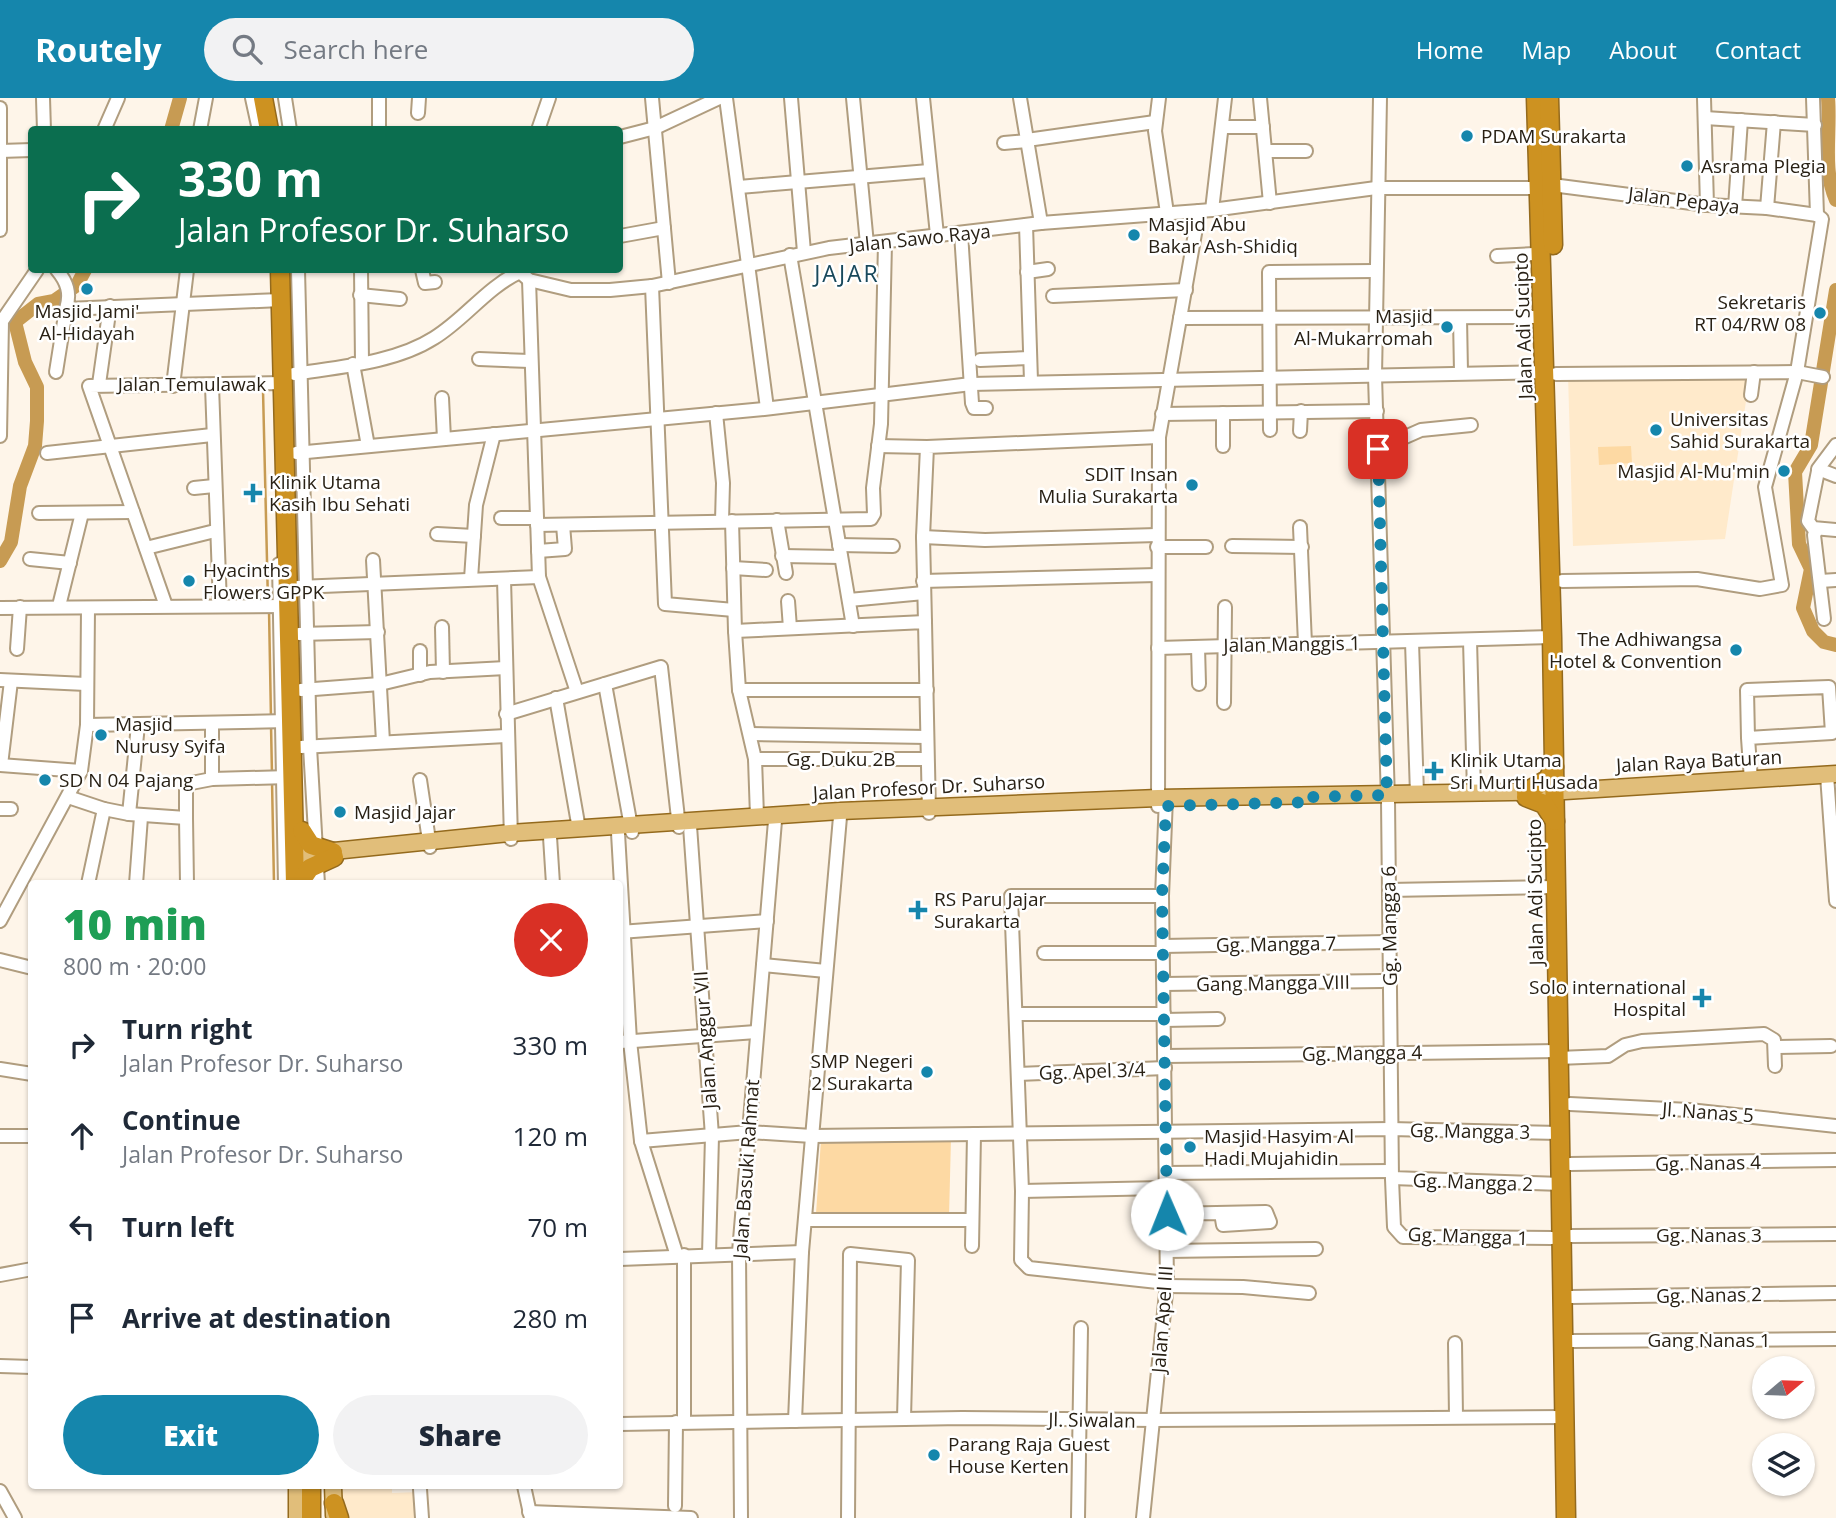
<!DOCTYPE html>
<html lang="en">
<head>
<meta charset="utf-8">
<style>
	:root { --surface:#fff; --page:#f2f2f3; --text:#1f2937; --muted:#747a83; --accent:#1586ac }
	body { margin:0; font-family:"Open Sans",sans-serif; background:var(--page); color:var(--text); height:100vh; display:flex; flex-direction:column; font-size:26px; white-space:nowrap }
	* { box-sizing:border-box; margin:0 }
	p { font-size:23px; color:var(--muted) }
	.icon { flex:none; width:38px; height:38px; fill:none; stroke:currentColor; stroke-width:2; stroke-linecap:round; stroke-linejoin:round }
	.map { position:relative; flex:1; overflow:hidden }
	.panel { position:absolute; left:28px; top:782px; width:595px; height:609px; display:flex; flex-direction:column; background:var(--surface); border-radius:7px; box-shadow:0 2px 5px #0004 }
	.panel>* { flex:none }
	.hud { position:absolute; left:28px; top:28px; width:595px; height:147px; border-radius:7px; box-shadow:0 2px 5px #0004; background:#0b6e4f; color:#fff; overflow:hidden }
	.needle { width:46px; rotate:71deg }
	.buttons { position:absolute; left:1752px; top:1258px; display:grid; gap:14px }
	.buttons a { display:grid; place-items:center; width:63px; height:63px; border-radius:50%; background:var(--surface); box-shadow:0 2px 5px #0004; font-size:35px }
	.pin { position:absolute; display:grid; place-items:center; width:60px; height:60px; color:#fff; margin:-30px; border-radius:14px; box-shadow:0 4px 10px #0006 }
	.me { position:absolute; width:77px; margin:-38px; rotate:359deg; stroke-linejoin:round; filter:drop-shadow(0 0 5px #0008) }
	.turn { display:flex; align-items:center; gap:24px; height:147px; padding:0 35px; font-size:32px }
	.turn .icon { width:91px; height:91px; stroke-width:2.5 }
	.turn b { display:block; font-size:49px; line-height:60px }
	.round { display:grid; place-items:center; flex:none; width:74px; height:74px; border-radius:37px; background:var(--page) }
	.headline { display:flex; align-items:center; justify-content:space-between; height:119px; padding:0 35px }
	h1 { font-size:42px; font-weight:800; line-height:52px; color:#1e9e55 }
	.button { display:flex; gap:14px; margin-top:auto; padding:14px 35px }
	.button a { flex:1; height:80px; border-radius:42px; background:var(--accent); color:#fff; font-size:28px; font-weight:800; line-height:80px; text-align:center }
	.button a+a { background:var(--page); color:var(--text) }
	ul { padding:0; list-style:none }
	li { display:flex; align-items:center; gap:21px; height:91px; padding:0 35px }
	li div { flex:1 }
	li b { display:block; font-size:26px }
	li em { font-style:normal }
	header { display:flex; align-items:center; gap:42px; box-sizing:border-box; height:98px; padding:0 35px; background:var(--accent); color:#fff }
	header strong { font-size:33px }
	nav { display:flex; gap:38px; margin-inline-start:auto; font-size:24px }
	.search { width:490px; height:63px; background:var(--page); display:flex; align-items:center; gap:18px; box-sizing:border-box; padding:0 24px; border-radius:38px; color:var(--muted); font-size:26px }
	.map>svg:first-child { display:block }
</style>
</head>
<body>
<header>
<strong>Routely</strong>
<div class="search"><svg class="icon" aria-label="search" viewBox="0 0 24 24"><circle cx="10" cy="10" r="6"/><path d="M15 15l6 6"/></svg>Search here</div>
<nav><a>Home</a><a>Map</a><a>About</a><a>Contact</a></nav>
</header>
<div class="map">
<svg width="1836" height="1420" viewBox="0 0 1836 1420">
	<rect width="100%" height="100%" fill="#fef5e9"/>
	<g fill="#ffeacb">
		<path d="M1568,277H1750L1725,441L1573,448Z"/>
		<path d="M339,1388H392V1395L418,1394L419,1420H341Z"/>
	</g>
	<g fill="#fdd9a3">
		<path d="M1631,348L1632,365L1599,367L1598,349Z"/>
		<path d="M951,1040L949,1119L816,1116L821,1042Z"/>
	</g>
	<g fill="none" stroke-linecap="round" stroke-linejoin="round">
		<g stroke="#c79b53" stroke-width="2.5">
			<path d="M263,292L268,505"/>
			<path d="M269,512L271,621"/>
			<path d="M271,627L272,677"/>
			<path d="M272,683L274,786"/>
		</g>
		<g stroke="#c79b53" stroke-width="14">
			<path d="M1828,0C1831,34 1822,71 1836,102"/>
			<path d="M171,32L180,0"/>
			<path d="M1836,192L1811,347L1795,374L1799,446L1811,471L1803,510L1813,533L1824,544L1836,547"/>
			<path d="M0,463L11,444L20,388L35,348L37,323V289L25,264L15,224L38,206L54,203L77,187L85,172"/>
		</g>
		<defs>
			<g id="minor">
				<path d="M43,0L44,32"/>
				<path d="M252,0L259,32"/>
				<path d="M285,0L290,32"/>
				<path d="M652,0L669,185"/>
				<path d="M726,0L767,310"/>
				<path d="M791,0L804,154"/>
				<path d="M853,0L867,146"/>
				<path d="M923,0L937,137"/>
				<path d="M1020,0L1041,125"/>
				<path d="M1159,0L1155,33L1167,115"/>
				<path d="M1260,0L1270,105"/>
				<path d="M1380,0L1375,278L1388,702L1392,1080L1562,1086"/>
				<path d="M1704,0L1707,107"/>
				<path d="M1813,0L1817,117"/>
				<path d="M0,10V132"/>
				<path d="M418,15L419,0"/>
				<path d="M1705,20L1815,27"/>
				<path d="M1224,29H1263"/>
				<path d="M104,32L118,0"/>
				<path d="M200,32L206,0"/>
				<path d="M379,32V0"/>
				<path d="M538,32L549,0"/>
				<path d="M620,39L655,30L719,0"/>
				<path d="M1027,42L1155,24"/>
				<path d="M1004,45L1027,43"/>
				<path d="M0,53L32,52"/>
				<path d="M1266,53H1306"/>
				<path d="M1552,87L1707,107L1767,110L1817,117"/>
				<path d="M739,89L929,73"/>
				<path d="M1735,109L1741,22"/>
				<path d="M1767,110L1774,24"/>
				<path d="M1212,112L1225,0"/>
				<path d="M1026,127L1031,283"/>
				<path d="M961,135L972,305L974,310H986"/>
				<path d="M620,138L664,130"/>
				<path d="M790,157L853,528"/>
				<path d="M1497,158L1534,156"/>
				<path d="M57,172C67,184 71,195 66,211L281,202"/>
				<path d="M298,172L310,649L318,786"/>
				<path d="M361,172L362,265"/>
				<path d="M422,172L425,185L435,184"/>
				<path d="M520,174L529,182L571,192H610L652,188L829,150L1041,125L1212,112L1376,90H1538"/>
				<path d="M1027,174L1048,171"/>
				<path d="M529,182L539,479L577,594"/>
				<path d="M652,188L665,506L734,512"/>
				<path d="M360,197L400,201"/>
				<path d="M1053,198L1186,192"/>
				<path d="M1180,220L1544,219"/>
				<path d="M1460,220L1461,274"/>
				<path d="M479,261L530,263"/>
				<path d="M980,262L1030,260"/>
				<path d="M353,266L368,348"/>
				<path d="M56,274L66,211"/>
				<path d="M294,276C338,269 395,265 434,240C465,221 487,189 520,174"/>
				<path d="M1556,276L1797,274L1823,279"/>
				<path d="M99,286L110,208"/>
				<path d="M173,288L187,172"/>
				<path d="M212,288L220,507"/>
				<path d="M1751,297L1754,274"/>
				<path d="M442,300L444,341"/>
				<path d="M716,315L723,385L722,423"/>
				<path d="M1223,315V348"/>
				<path d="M1162,316L1377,313"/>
				<path d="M1270,332L1269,174L1374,173"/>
				<path d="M1300,333L1301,313"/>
				<path d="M0,338L2,223L37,172"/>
				<path d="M1836,347L1818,371L1836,378"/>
				<path d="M878,348L927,349"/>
				<path d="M1378,351L1421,332L1471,327"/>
				<path d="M47,355L212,337"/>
				<path d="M296,355L764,311L971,286L1546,274"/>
				<path d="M1818,373L1808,423L1813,430L1836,432"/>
				<path d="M194,390L214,388"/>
				<path d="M39,415L133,414"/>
				<path d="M501,420H536"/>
				<path d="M777,422L786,475"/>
				<path d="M732,423L735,533"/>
				<path d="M537,427L871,421L874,416L873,390L881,326L885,145"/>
				<path d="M1300,429L1305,546"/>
				<path d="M1817,431L1814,437L1824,521"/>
				<path d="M437,436L474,438"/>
				<path d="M923,439L985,442L1157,437"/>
				<path d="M839,447L893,448"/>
				<path d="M1232,448L1302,449"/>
				<path d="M1157,449H1206"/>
				<path d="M146,450L215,433"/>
				<path d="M538,453L565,451L563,427"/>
				<path d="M782,458L841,459"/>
				<path d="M30,461L70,465"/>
				<path d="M373,462L383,644"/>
				<path d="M279,466L285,786"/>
				<path d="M733,470L766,472"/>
				<path d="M471,481L476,407L494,336"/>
				<path d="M504,481L511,741"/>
				<path d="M923,483L1157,477"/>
				<path d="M1562,483L1697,481L1760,491L1782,487L1765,389L1797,274L1822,121L1817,117"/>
				<path d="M1820,483L1836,482"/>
				<path d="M298,489L539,479"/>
				<path d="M849,502L924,495"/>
				<path d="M788,503L790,530"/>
				<path d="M59,508L82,415"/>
				<path d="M166,508L89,288L284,285"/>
				<path d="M0,510L286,508"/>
				<path d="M88,510L87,627L288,623"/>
				<path d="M925,524L923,439L927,349L1159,339"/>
				<path d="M442,529L443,574"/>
				<path d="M299,536L378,534"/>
				<path d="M1470,542L1474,694"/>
				<path d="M1412,544L1417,696"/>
				<path d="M1198,549L1199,586"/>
				<path d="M1158,550L1552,539"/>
				<path d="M17,551L20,509"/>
				<path d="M420,577V553"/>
				<path d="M0,582L86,586"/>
				<path d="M605,586L632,734"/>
				<path d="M301,592L380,586L430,574L506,570"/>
				<path d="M739,592H927"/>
				<path d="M556,600L579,731"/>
				<path d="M1224,605L1225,509"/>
				<path d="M506,616L661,569L679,729"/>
				<path d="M750,636L927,639"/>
				<path d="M1748,640L1747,592L1829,589L1832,635L1748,640L1751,682"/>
				<path d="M301,649L506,638"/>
				<path d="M755,661H927"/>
				<path d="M0,667L81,673"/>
				<path d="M1,667L11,583"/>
				<path d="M1827,677L1836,803"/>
				<path d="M212,681L289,679"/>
				<path d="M420,682L430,749"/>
				<path d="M68,699L104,711"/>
				<path d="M1158,708L1159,339L1199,113"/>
				<path d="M0,711H11"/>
				<path d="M129,716L186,720V686L212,681V625"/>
				<path d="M757,718L755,661L739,592L735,533L925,524L929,715"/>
				<path d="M186,720L187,786"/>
				<path d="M690,728L712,1038L709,1157"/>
				<path d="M618,735L630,943L641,1043L677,1158"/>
				<path d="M550,739L553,786"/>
				<path d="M88,786L104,711L129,716L138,627"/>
				<path d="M136,786L141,719"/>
				<path d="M1389,792L1555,789"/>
				<path d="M1162,798H1011L1022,1093L1021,1162L1029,1170L1167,1185"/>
				<path d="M0,823L81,673L87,627"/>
				<path d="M620,834L767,823"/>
				<path d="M1163,848L1389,844"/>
				<path d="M1044,855H1163"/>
				<path d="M0,862L32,870"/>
				<path d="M763,867L826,873"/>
				<path d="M1164,886L1382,883"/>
				<path d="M1016,916H1164"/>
				<path d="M1164,922L1218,921"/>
				<path d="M620,944L756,934"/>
				<path d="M1775,949L1831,948"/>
				<path d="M1165,958L1558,953"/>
				<path d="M1558,960L1608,958L1625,947L1642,943L1764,936L1774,942L1775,968"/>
				<path d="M0,971L32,976"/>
				<path d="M1018,976L1165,970"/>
				<path d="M1570,1006L1689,1012L1836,1028"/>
				<path d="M0,1038H32"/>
				<path d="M641,1043L749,1034L812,1038L1391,1031L1560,1035"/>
				<path d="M1570,1066L1836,1062"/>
				<path d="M1166,1075L1391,1073"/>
				<path d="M1392,1081L1394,1129L1403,1139L1552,1140"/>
				<path d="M1022,1093L1163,1090"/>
				<path d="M1167,1116L1266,1114L1270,1124L1223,1127L1221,1115"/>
				<path d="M805,1122H972"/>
				<path d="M1571,1138L1836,1136"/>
				<path d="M972,1148L974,1036"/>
				<path d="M1167,1153L1316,1151"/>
				<path d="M620,1161L802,1154"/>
				<path d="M0,1177L32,1171"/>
				<path d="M1167,1188L1243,1189L1309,1195"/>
				<path d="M1571,1199L1836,1195"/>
				<path d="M1572,1243L1836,1241"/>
				<path d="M1455,1245L1456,1319"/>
				<path d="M0,1268L32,1269"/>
				<path d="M795,1323L802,1154L840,719"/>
				<path d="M684,1324V1157"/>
				<path d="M620,1326L962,1320L1154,1322L1565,1319"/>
				<path d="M524,1388L531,1420"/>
				<path d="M420,1391L422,1420"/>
				<path d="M0,1393L15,1420"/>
				<path d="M675,1408L676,1324"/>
				<path d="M529,1414L691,1420"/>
				<path d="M741,1420L739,1154L775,723"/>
				<path d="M848,1420L850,1156L908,1162L904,1321"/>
				<path d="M1078,1420L1081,1230"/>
				<path d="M1143,1420L1167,1185L1162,798L1166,700"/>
			</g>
			<g id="major">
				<path d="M295,757L510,735L840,713L1158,700L1565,693L1836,676"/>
				<path d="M297,1388V1420"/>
				<path d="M333,1388L334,1417"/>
			</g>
			<g id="highway">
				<path d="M263,0L269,32"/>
				<path d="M1536,0L1552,539L1566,1420"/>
				<path d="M1549,0L1553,147"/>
				<path d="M280,172L295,786"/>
				<path d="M1526,694L1548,681L1554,669"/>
				<path d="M1526,699L1544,706L1555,723"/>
				<path d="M302,733L311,747L333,754"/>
				<path d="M303,780L310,770L334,759"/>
				<path d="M311,1388V1420"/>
				<path d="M334,1405L339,1420"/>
			</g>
		</defs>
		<use href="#minor" stroke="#b09d7f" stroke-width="16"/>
		<use href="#major" stroke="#946a1d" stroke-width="19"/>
		<use href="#highway" stroke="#946a1d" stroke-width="21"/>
		<use href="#minor" stroke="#fff" stroke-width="12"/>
		<use href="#major" stroke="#e1be7a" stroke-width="16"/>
		<use href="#highway" stroke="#cd9221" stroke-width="18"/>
	</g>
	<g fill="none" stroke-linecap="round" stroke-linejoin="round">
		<path stroke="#1586ac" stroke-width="12" stroke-dasharray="0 21.6" d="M1167,1116L1162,798L1166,708L1312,704L1311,699L1387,697L1378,351"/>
	</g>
	<g fill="#1586ac" stroke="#fff" stroke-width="2.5">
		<circle cx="1467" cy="38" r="7"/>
		<circle cx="1687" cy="68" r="7"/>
		<circle cx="1134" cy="137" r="7"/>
		<circle cx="87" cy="191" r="7"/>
		<circle cx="1820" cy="215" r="7"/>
		<circle cx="1447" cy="229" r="7"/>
		<circle cx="1656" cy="332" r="7"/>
		<circle cx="1784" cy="373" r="7"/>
		<circle cx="1192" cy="387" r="7"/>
		<path d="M249.5 384.5h7v7h7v7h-7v7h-7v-7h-7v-7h7z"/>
		<circle cx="189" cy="483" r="7"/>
		<circle cx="1736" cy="552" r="7"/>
		<circle cx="101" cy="637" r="7"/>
		<path d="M1430.5 662.5h7v7h7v7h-7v7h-7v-7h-7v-7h7z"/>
		<circle cx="45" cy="682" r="7"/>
		<circle cx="340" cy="714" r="7"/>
		<path d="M914.5 801.5h7v7h7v7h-7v7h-7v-7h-7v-7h7z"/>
		<path d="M1698.5 889.5h7v7h7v7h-7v7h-7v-7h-7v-7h7z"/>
		<circle cx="927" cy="974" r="7"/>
		<circle cx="1190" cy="1049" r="7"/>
		<circle cx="934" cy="1357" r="7"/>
	</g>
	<g text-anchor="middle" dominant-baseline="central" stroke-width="5" stroke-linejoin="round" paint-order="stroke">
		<g font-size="19" fill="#292115" stroke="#fff" text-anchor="start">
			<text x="1481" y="38">PDAM Surakarta</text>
			<text x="1701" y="68">Asrama Plegia</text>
			<text x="1148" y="126">Masjid Abu<tspan x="1148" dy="22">Bakar Ash-Shidiq</tspan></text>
			<text x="1806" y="204" text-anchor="end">Sekretaris<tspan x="1806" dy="22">RT 04/RW 08</tspan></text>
			<text x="87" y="213" text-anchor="middle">Masjid Jami'<tspan x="87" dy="22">Al-Hidayah</tspan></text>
			<text x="1433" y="218" text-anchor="end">Masjid<tspan x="1433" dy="22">Al-Mukarromah</tspan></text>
			<text x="1670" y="321">Universitas<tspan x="1670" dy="22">Sahid Surakarta</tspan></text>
			<text x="1770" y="373" text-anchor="end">Masjid Al-Mu'min</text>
			<text x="1178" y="376" text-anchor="end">SDIT Insan<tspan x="1178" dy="22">Mulia Surakarta</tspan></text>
			<text x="269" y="384">Klinik Utama<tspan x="269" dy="22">Kasih Ibu Sehati</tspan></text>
			<text x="203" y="472">Hyacinths<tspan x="203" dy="22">Flowers GPPK</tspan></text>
			<text x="1722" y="541" text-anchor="end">The Adhiwangsa<tspan x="1722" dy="22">Hotel &amp; Convention</tspan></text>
			<text x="115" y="626">Masjid<tspan x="115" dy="22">Nurusy Syifa</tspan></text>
			<text x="1450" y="662">Klinik Utama<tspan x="1450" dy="22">Sri Murti Husada</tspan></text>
			<text x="59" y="682">SD N 04 Pajang</text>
			<text x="354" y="714">Masjid Jajar</text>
			<text x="934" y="801">RS Paru Jajar<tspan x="934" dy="22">Surakarta</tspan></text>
			<text x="1686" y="889" text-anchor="end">Solo international<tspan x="1686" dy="22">Hospital</tspan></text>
			<text x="913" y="963" text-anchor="end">SMP Negeri<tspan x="913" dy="22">2 Surakarta</tspan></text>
			<text x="1204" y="1038">Masjid Hasyim Al<tspan x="1204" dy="22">Hadi Mujahidin</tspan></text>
			<text x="948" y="1346">Parang Raja Guest<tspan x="948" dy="22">House Kerten</tspan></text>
		</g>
		<g font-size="19" fill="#292115" stroke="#fff">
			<text transform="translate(1684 102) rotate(7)">Jalan Pepaya</text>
			<text transform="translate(920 140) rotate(-6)">Jalan Sawo Raya</text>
			<text transform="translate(1523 228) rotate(-92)">Jalan Adi Sucipto</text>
			<text x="192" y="286">Jalan Temulawak</text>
			<text transform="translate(1292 546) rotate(-1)">Jalan Manggis 1</text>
			<text x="841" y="661">Gg. Duku 2B</text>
			<text transform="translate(1699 663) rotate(-3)">Jalan Raya Baturan</text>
			<text transform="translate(929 689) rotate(-3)">Jalan Profesor Dr. Suharso</text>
			<text transform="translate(1535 794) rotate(-91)">Jalan Adi Sucipto</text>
			<text transform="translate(1389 828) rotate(-91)">Gg. Mangga 6</text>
			<text transform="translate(1276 846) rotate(-1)">Gg. Mangga 7</text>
			<text transform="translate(1273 885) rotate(-1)">Gang Mangga VIII</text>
			<text transform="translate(705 942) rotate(-94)">Jalan Anggur VII</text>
			<text transform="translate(1362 955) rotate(-1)">Gg. Mangga 4</text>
			<text transform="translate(1092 973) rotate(-2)">Gg. Apel 3/4</text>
			<text transform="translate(1708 1014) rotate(4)">Jl. Nanas 5</text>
			<text transform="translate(1470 1033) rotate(1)">Gg. Mangga 3</text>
			<text transform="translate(1708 1065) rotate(-1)">Gg. Nanas 4</text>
			<text transform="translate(746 1071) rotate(-86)">Jalan Basuki Rahmat</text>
			<text transform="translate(1473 1084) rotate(2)">Gg. Mangga 2</text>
			<text x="1709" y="1137">Gg. Nanas 3</text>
			<text transform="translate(1468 1138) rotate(2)">Gg. Mangga 1</text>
			<text transform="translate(1709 1197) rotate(-1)">Gg. Nanas 2</text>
			<text transform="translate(1162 1221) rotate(-86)">Jalan Apel III</text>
			<text x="1709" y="1242">Gang Nanas 1</text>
			<text transform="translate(1092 1322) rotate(1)">Jl. Siwalan</text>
		</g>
		<g font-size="23" letter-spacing="2" fill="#19495c" stroke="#fff">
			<text x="847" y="175">JAJAR</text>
		</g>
	</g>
</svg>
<div class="buttons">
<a><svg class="needle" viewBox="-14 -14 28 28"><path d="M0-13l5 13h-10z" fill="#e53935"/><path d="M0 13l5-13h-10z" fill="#747a83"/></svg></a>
<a><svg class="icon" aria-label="layers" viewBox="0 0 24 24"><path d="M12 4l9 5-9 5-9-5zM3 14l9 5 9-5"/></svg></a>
</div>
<div class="pin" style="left:1378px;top:351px;background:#d93025"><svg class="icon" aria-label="arrive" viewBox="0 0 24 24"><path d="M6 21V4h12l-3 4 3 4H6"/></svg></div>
<svg class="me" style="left:1167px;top:1116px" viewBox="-20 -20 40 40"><circle r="19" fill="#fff"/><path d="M0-13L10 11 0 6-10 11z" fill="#1586ac"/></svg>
<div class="hud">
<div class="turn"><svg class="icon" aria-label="right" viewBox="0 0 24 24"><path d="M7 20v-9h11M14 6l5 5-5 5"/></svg><div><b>330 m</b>Jalan Profesor Dr. Suharso</div></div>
</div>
<section class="panel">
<div class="headline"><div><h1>10 min</h1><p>800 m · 20:00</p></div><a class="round" style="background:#d93025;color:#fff"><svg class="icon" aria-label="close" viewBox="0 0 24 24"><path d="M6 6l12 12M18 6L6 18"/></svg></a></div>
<ul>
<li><svg class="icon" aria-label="right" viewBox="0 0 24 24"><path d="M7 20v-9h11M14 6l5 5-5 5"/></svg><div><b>Turn right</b><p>Jalan Profesor Dr. Suharso</p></div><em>330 m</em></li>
<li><svg class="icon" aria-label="ahead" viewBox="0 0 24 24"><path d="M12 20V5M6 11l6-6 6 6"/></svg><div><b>Continue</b><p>Jalan Profesor Dr. Suharso</p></div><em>120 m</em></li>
<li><svg class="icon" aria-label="left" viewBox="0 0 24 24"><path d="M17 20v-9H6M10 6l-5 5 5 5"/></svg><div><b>Turn left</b></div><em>70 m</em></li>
<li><svg class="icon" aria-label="arrive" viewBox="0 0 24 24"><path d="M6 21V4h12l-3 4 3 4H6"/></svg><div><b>Arrive at destination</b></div><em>280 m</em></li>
</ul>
<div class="button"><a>Exit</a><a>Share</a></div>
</section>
</div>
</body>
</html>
